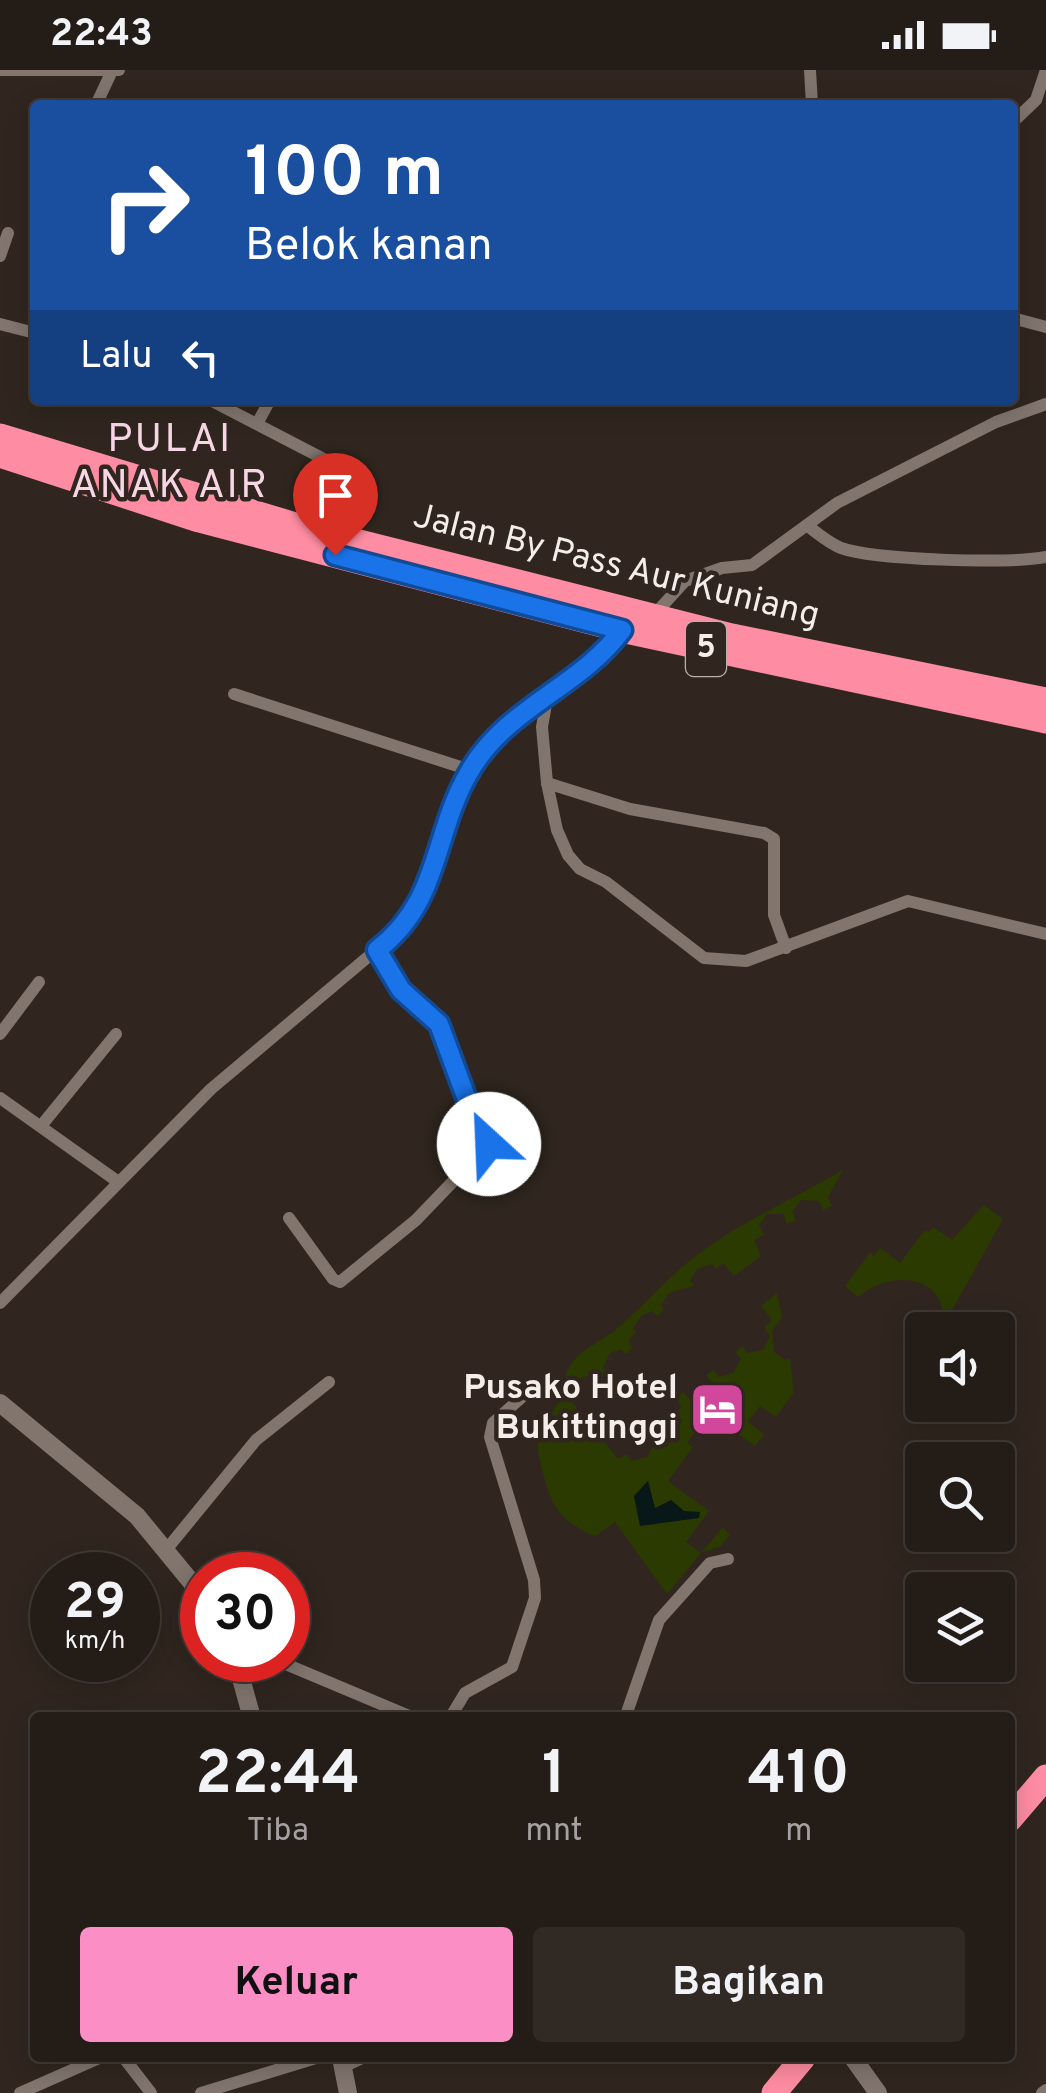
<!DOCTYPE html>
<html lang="id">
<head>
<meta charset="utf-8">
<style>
	:root { --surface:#241c17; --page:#302924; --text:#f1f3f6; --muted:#a3a1a1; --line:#413a36; --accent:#fb8fc5 }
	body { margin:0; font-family:Overpass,sans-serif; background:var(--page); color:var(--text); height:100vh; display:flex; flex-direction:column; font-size:38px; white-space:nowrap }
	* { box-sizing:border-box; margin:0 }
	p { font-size:32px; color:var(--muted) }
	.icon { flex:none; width:55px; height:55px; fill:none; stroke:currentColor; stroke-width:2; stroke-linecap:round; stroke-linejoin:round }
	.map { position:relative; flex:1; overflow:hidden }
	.sheet { position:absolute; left:30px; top:1642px; width:985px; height:350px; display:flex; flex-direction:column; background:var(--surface); border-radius:10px; box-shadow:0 5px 25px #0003,0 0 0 2px var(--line) }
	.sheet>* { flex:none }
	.top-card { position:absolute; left:30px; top:30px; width:988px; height:305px; border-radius:10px; box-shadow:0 5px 25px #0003,0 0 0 2px var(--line); background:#1a4fa0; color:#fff; overflow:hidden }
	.tools { position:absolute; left:905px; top:1242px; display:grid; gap:20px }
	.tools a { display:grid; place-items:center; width:110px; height:110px; border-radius:10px; background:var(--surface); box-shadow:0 5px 25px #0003,0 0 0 2px var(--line); font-size:50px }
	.speed { position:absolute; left:30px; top:1482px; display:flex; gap:20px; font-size:50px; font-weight:700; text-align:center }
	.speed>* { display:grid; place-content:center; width:130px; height:130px; border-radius:50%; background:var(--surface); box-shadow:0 5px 25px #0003,0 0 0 2px var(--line); line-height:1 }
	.speed small { font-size:25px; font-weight:400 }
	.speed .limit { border:15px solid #d22; background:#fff; color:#111 }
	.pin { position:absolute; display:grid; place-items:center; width:85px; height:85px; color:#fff; margin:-102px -42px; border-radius:50% 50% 50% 0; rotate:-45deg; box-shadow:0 0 10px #0007 }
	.pin .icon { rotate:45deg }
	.me { position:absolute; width:110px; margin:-55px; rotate:335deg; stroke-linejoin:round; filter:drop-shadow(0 0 8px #0008) }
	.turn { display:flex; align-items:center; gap:35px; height:210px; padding:0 50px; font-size:45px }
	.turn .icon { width:130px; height:130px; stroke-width:2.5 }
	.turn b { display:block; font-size:70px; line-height:85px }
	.then { display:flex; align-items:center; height:95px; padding:0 50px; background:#0003; gap:20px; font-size:38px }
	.eta { display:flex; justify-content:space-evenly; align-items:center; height:170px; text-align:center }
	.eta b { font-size:60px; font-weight:700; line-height:70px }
	.action { display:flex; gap:20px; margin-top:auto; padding:20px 50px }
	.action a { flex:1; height:115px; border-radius:10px; background:var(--accent); color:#111; font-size:40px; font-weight:700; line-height:115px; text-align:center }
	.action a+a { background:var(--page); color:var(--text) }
	.status { display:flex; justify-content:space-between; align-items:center; height:70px; padding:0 50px; background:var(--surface); direction:ltr }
	.status svg { height:28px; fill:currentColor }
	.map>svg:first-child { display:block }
</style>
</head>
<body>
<div class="status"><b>22:43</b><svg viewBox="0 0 49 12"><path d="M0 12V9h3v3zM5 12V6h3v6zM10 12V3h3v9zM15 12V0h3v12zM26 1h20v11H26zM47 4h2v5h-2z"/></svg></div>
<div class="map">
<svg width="1046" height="2023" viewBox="0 0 1046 2023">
	<rect width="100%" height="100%" fill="#30261f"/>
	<g fill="#2b3a00">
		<path d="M843,1100L828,1127L832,1136L823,1140L819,1131L801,1130L792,1142L796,1150L787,1154L783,1144H767L759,1155L764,1165L754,1170L761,1186L734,1206L723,1193L716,1199L712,1194L697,1199L690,1211L694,1216L669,1223L661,1235L664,1240L657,1246L652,1241L641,1246L633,1258L636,1263L628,1271L633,1278L625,1284L621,1279L610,1283L603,1297L607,1302L599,1309L595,1304L581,1308L574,1320L577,1324L570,1329L585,1349L587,1366L603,1370L618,1389L626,1384L631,1391L647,1387L654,1373L648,1366L655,1360L661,1368L674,1365L682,1351L676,1343L682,1337L675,1328L683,1322L691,1331L705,1326L712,1313L706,1305L713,1300L719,1307L733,1303L741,1289L735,1282L742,1276L747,1283L763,1280L770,1266L764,1257L772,1250L761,1236L777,1223L782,1247L772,1261L774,1282L785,1290L790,1288L794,1322L776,1347L760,1336L748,1352L764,1364L755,1376L721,1352L706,1361L699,1356L687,1373L693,1377L668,1411L709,1441L686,1472L701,1483L723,1457L730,1465L721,1476L701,1483L667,1524L615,1452L595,1466C564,1453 552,1439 544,1407C531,1361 541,1367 559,1330C566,1315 563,1301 576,1288C587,1277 601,1271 613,1262C640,1240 664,1211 692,1189C739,1152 792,1130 843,1100Z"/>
		<path d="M984,1135L1003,1149L941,1260C953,1206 893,1197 858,1227L845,1216L870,1183L874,1186L880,1178L900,1193L925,1160L929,1162L933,1157L952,1170Z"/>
	</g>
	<path fill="#081717" d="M648,1411L655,1438L671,1430L684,1441L700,1442L699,1448L640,1456L634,1426Z"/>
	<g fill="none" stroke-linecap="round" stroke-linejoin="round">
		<g stroke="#81756e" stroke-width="12">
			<path d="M0,0H119"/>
			<path d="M810,0L812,35"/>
			<path d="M96,35L111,3"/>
			<path d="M1012,53L1036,30L1046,0"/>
			<path d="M0,186L8,163"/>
			<path d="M1012,248L1046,257"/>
			<path d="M0,254L35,263"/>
			<path d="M210,330L345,400"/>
			<path d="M258,352L270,330"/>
			<path d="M808,456C818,464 829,473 841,478C874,490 1010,494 1046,487"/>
			<path d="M654,545L685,511L722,498L752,495L837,433L996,352L1046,334"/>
			<path d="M548,623L542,657L547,713L557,760L568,785L580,799L606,812L704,888L746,891L908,831L1046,864"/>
			<path d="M234,624L470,700"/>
			<path d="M547,713L630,739L764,763L774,769V845L786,878"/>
			<path d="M0,964L39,912"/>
			<path d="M0,1028L117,1111"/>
			<path d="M41,1056L116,964"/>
			<path d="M289,1148L333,1209L340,1212L416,1150L489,1074L488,1058L466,1027L439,954L401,920L377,881"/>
			<path d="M0,1233L211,1019L407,854L416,842C440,780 455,703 504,656C541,620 590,603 621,560"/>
			<path d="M166,1480L256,1370L329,1312"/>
			<path d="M276,1590L414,1648"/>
			<path d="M450,1648L465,1623L512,1597L535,1528L534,1510L490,1367L493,1353L533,1317"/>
			<path d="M625,1648L659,1550L710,1493L728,1489"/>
			<path d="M124,1988L151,2023"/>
			<path d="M343,1997L362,1988"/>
			<path d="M20,2023L99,1988"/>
			<path d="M201,2023L316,1988"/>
			<path d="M1042,2023L1046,2020"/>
		</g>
		<g stroke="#81756e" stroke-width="18">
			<path d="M0,1333L137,1446L202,1525"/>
			<path d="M236,1590L252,1648"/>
			<path d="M341,1988L348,2023"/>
			<path d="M853,1988L878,2023"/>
		</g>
		<g stroke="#fe8ca2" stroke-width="25">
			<path d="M0,366L312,460L732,566L1046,630"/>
			<path d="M0,385L199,450L621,560L1046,651"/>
			<path d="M1010,1749L1046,1707"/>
			<path d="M774,2023L803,1988"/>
		</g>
	</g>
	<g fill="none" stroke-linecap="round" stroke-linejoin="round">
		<defs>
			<path id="route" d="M335,485L622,560C581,616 508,637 471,699C432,763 442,830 377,880L401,920L439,954L466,1027L488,1058L489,1074"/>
		</defs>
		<use href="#route" stroke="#114b97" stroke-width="25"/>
		<use href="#route" stroke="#1a73e8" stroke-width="18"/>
	</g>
	<defs>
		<symbol id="hotel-square" viewBox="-11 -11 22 22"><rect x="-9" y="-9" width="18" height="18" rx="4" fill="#d1479c" stroke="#30261f"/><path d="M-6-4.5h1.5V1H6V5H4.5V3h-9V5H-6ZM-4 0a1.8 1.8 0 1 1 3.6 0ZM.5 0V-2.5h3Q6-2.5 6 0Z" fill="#fff"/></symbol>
	</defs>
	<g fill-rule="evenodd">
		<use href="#hotel-square" x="686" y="1308" width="63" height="63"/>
	</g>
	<g text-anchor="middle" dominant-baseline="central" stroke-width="9" stroke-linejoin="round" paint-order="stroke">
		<rect fill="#30261f" stroke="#b9b1ac" stroke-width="2.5" x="686" y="552" width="40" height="54" rx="8"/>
		<g font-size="32" font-weight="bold" fill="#f4ede9">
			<text x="706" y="579">5</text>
		</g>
		<g font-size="35" fill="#f4ede9" stroke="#30261f">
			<text transform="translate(616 497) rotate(14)">Jalan By Pass Aur Kuniang</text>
		</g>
		<g font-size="35" font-weight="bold" fill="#f4ede9" stroke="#30261f" text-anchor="end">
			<text x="678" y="1319">Pusako Hotel<tspan x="678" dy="40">Bukittinggi</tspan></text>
		</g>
		<g font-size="40" letter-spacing="2.5" fill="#f7d7e5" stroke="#30261f">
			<text x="170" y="371">PULAI<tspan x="170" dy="46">ANAK AIR</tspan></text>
		</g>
	</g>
</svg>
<div class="tools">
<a><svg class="icon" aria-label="sound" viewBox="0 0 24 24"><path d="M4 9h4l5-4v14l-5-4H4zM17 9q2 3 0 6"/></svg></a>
<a><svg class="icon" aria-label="search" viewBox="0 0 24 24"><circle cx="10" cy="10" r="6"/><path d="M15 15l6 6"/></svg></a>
<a><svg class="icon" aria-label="layers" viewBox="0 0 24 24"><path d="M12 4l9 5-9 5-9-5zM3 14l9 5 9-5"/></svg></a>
</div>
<div class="speed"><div>29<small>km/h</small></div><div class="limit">30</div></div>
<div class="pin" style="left:335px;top:485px;background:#d93025"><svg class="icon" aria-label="arrive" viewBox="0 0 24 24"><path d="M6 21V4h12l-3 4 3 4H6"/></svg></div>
<svg class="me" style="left:489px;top:1074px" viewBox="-20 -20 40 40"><circle r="19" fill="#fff"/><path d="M0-13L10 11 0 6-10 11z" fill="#1a73e8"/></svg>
<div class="top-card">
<div class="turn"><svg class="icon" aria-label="right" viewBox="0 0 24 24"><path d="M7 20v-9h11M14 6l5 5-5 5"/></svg><div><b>100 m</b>Belok kanan</div></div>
<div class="then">Lalu<svg class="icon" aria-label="left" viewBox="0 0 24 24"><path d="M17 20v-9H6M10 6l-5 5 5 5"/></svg></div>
</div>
<section class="sheet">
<div class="eta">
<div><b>22:44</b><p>Tiba</p></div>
<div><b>1</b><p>mnt</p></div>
<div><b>410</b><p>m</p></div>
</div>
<div class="action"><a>Keluar</a><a>Bagikan</a></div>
</section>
</div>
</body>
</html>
